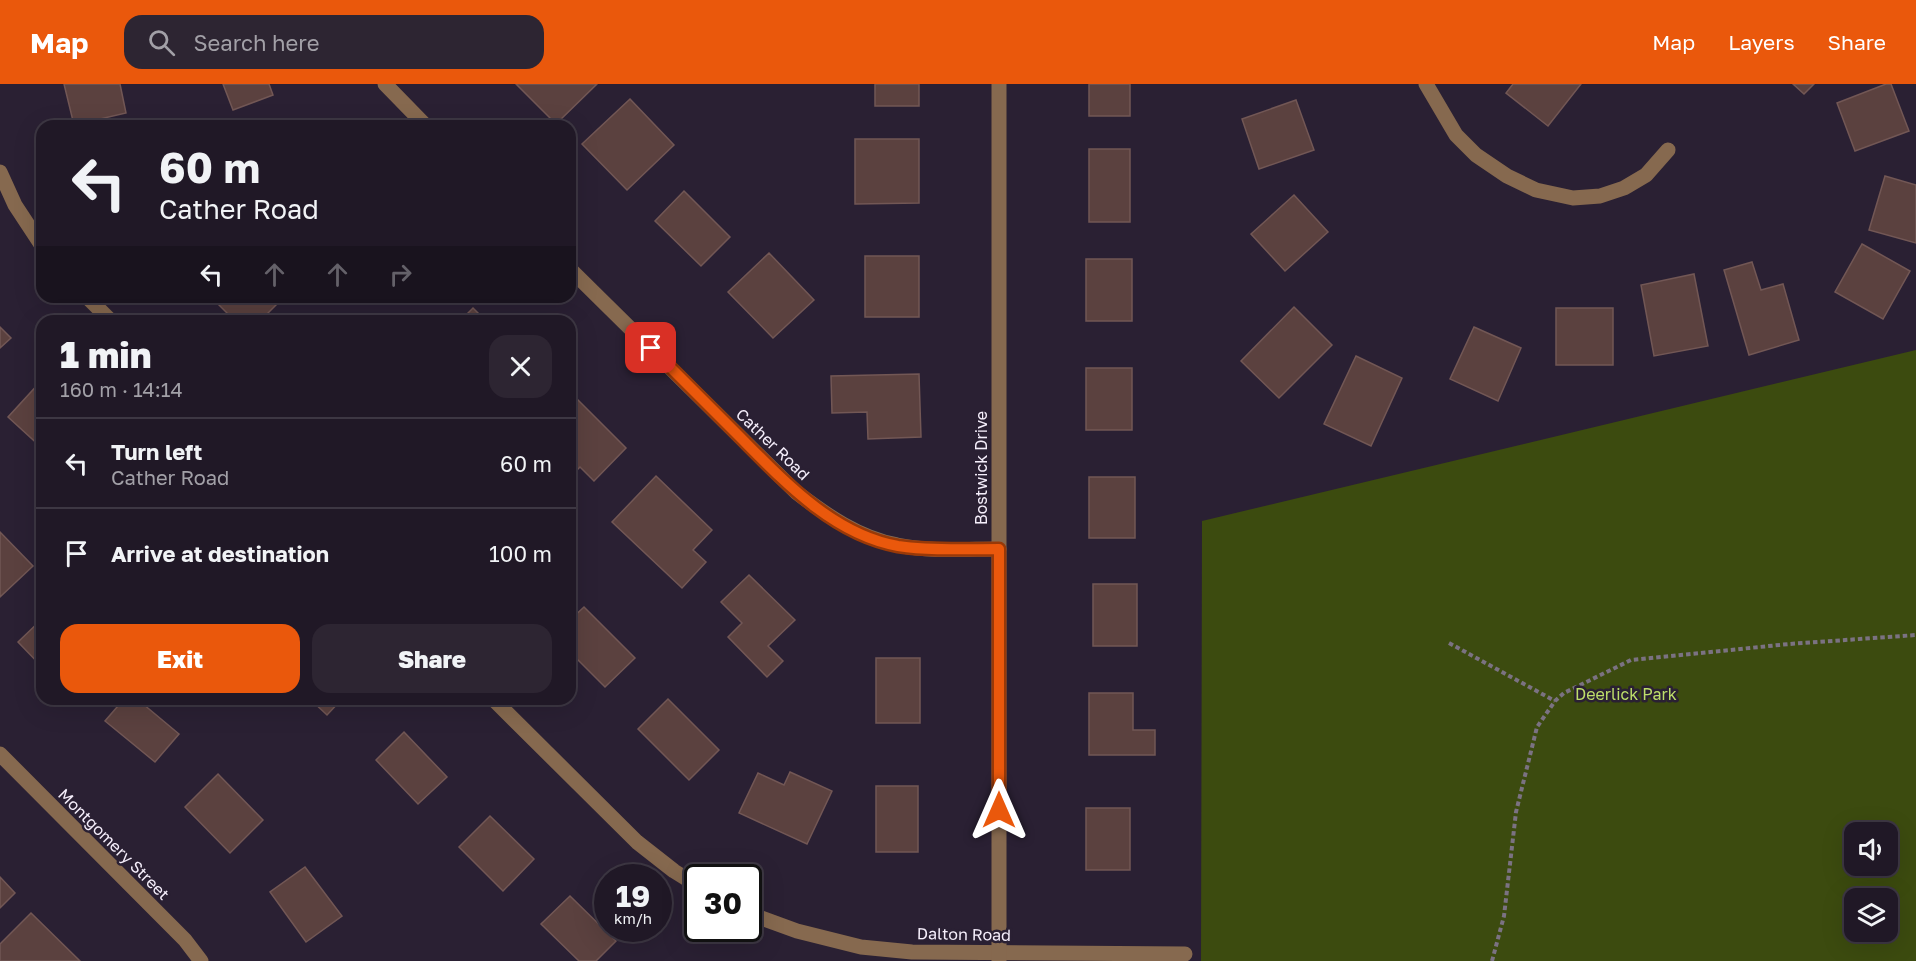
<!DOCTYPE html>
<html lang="en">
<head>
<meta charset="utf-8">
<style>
	:root { --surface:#201826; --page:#2d2532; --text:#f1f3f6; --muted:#a2a0a7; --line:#3d3743; --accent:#ea580c }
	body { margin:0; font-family:"Golos Text",sans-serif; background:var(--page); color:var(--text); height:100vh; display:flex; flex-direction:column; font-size:22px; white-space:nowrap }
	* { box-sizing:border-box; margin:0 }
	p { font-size:20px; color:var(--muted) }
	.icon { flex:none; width:33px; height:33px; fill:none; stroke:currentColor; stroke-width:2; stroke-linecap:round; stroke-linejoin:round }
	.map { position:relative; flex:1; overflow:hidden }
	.details { position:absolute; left:36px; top:231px; width:540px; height:390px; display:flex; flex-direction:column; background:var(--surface); border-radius:18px; box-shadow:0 6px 24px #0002,0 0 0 2px var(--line) }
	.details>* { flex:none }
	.guide { position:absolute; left:36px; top:36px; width:540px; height:183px; border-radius:18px; box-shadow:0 6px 24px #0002,0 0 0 2px var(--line); background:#201826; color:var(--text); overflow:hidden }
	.buttons { position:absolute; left:1844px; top:738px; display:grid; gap:12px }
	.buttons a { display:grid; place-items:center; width:54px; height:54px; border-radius:12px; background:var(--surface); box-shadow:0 6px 24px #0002,0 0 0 2px var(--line); font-size:30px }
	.speed { position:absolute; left:594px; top:780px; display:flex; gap:12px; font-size:30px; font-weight:700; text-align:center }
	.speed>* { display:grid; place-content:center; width:78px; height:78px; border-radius:50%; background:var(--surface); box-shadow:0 6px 24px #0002,0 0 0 2px var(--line); line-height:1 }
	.speed small { font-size:15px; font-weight:400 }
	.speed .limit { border:3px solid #111; border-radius:9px; background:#fff; color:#111 }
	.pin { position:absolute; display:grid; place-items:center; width:51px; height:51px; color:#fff; margin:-26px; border-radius:12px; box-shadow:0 3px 9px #0006 }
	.me { position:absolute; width:66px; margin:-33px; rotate:0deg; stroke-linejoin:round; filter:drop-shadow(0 0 4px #0008) }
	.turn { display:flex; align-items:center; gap:21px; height:126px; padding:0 24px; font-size:27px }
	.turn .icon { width:78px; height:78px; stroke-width:2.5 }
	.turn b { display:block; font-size:42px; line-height:51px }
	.lanes { display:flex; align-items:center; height:57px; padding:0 24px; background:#0003; justify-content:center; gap:30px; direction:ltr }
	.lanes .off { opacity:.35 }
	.round { display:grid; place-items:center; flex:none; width:63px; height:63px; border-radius:18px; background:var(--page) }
	.headline { display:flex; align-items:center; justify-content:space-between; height:102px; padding:0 24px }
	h1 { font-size:36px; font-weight:800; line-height:45px }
	.cta { display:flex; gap:12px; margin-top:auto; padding:12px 24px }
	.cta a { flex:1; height:69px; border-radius:18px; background:var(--accent); color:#fff; font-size:24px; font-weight:800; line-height:69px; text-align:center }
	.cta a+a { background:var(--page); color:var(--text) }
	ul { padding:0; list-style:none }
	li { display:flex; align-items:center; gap:18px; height:90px; padding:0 24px; border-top:2px solid var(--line) }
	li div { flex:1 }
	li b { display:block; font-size:22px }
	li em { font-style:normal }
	header { display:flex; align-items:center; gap:36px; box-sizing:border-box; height:84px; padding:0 30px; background:var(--accent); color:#fff }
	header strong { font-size:28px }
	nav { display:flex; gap:33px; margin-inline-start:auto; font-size:21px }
	.search { width:420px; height:54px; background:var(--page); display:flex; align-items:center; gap:15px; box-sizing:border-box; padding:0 21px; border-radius:18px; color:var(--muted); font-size:22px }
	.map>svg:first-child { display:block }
</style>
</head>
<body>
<header>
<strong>Map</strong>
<div class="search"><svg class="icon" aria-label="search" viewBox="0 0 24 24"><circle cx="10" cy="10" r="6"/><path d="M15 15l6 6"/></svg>Search here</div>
<nav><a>Map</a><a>Layers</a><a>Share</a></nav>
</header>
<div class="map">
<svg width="1916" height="877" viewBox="0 0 1916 877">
	<rect width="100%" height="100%" fill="#2a2033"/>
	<path fill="#3c4b0f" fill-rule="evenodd" d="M1916,266V877H1201L1202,437ZM1854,748H1887V782H1854ZM1854,814H1887V848H1854Z"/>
	<g fill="#5b413f" stroke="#725755" stroke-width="1.5">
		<path d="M64,0H120L126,29L74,41Z"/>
		<path d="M223,0H269L273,11L233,26Z"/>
		<path d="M516,0H597L556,40Z"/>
		<rect x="875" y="0" width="44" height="22"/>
		<rect x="1089" y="0" width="41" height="32"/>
		<path d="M1513,0H1581L1548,42L1506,9Z"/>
		<path d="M1793,0H1814L1804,10Z"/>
		<path d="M1886,0H1891L1909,47L1855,67L1837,19Z"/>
		<path d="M630,15L674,61L627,106L582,60Z"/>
		<path d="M1296,16L1314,66L1259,85L1242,35Z"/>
		<path d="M855,55H919V119L855,120Z"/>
		<rect x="1089" y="65" width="41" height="73"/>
		<path d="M1885,92L1916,101V159L1869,146Z"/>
		<path d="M684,107L730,153L701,182L655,137Z"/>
		<path d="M1294,111L1328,148L1285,187L1251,150Z"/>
		<path d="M1862,160L1910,187L1883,235L1835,208Z"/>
		<path d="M769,169L814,216L773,254L728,208Z"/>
		<rect x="865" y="172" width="54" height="61"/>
		<rect x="1086" y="175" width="46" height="62"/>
		<path d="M1752,178L1761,206L1783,200L1799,256L1749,271L1724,186Z"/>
		<path d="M1694,190L1708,262L1654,272L1641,201Z"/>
		<path d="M211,213H268L276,221L260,237H235Z"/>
		<path d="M1294,223L1332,261L1279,314L1241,277Z"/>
		<path d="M473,224L486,237H460Z"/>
		<rect x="1556" y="224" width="57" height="57"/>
		<path d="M0,243L11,254L0,264Z"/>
		<path d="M1474,243L1521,264L1498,317L1450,295Z"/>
		<path d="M1356,272L1402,294L1371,362L1324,340Z"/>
		<rect x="1086" y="284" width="46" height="62"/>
		<path d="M919,290L921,353L868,355L867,328L832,329L831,292Z"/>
		<path d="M42,296V364L8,333Z"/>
		<path d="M575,313L626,364L594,397L580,383L570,393V318Z"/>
		<path d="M656,392L712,446L693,466L706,478L682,504L612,438Z"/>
		<rect x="1089" y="393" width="46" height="61"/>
		<path d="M0,448L33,482L0,513Z"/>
		<path d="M749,491L795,536L768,562L783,577L767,593L728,553L742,539L721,518Z"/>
		<rect x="1093" y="500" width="44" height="62"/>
		<path d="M584,523L635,574L605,603L570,568V536Z"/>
		<path d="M42,535V583L18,558Z"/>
		<rect x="876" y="574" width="44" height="65"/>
		<path d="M1089,609H1133V646H1155V671H1089Z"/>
		<path d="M124,615H137L179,650L155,678L105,637Z"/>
		<path d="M310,615H342L327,631Z"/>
		<path d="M668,615L719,666L689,696L638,645Z"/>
		<path d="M404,648L447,693L418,720L376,676Z"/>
		<path d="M790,688L832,707L807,760L739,729L758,689L784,701Z"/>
		<path d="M218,690L263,736L230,769L185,723Z"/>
		<rect x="876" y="702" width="42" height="66"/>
		<rect x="1086" y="724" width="44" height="62"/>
		<path d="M490,732L534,775L503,807L459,763Z"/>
		<path d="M305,783L342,832L306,858L270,808Z"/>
		<path d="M0,793L15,809L0,824Z"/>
		<path d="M570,812L616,857L596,877H579L541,840Z"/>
		<path d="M31,829L80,877H0V860Z"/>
	</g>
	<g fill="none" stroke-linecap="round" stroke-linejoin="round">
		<g stroke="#7b7282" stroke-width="4" stroke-dasharray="4.5 3" stroke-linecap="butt">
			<path d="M1449,559L1555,617"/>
			<path d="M1492,877L1504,832L1516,728L1537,643L1555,617L1564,609L1631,576L1789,560L1916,551"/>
		</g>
		<g stroke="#86694f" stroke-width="15">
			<path d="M385,0L426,42"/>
			<path d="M1426,0L1456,51L1476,71L1507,92L1536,106L1573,114L1600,112L1624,104L1646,91L1668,66"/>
			<path d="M0,88L15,121L42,162"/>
			<path d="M570,185L796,408C826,431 859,454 897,461C930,468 966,465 999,465"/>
			<path d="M87,213L111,237"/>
			<path d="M493,615L637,758L674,787L698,802"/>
			<path d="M0,670L185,856L201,877"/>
			<path d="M748,829L797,847L861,863L912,868L1185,870"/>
			<path d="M999,877V0"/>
		</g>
	</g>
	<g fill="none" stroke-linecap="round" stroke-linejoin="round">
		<defs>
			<path id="route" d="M651,264C679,292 707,320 735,348C781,394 831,450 898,462C931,467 966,465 999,465V726"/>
		</defs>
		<use href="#route" stroke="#983908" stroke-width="15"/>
		<use href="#route" stroke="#ea580c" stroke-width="10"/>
	</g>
	<g text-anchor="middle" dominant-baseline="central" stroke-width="5" stroke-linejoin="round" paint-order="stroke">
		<g font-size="16" fill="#f5eefb" stroke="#2a2033">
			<text transform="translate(773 360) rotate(44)">Cather Road</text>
			<text transform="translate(981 384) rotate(-90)">Bostwick Drive</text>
			<text transform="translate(114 760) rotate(45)">Montgomery Street</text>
			<text transform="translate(964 850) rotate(1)">Dalton Road</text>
		</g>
		<g font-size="16" fill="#bedf6a" stroke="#2a2033">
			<text x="1626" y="610">Deerlick Park</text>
		</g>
	</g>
</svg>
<div class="buttons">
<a><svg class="icon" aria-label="sound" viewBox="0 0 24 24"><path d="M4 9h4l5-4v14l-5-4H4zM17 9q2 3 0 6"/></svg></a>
<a><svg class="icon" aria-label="layers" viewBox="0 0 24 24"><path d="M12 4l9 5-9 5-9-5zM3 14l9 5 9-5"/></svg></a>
</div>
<div class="speed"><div>19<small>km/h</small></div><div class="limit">30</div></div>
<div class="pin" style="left:651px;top:264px;background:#d93025"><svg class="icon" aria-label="arrive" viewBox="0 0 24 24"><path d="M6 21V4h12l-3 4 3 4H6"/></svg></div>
<svg class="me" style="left:999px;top:726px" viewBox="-20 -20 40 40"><path d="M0-17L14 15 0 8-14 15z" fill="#ea580c" stroke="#fff" stroke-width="4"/></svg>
<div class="guide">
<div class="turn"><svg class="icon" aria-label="left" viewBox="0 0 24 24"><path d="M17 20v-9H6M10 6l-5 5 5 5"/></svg><div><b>60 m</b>Cather Road</div></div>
<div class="lanes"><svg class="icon" aria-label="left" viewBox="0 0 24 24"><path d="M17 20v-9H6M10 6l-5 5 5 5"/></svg><svg class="icon off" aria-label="ahead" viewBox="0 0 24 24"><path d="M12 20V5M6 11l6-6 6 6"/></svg><svg class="icon off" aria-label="ahead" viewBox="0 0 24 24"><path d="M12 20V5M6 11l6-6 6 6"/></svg><svg class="icon off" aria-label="right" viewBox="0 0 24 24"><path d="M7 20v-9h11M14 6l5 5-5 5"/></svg></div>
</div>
<section class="details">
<div class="headline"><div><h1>1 min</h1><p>160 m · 14:14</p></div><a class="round"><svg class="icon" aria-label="close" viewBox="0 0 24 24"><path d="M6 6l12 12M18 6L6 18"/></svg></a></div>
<ul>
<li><svg class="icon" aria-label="left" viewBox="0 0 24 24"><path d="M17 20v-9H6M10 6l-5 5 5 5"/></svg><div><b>Turn left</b><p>Cather Road</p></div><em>60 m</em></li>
<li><svg class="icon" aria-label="arrive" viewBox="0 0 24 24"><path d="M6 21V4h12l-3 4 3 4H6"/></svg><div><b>Arrive at destination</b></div><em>100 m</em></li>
</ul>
<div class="cta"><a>Exit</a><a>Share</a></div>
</section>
</div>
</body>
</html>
